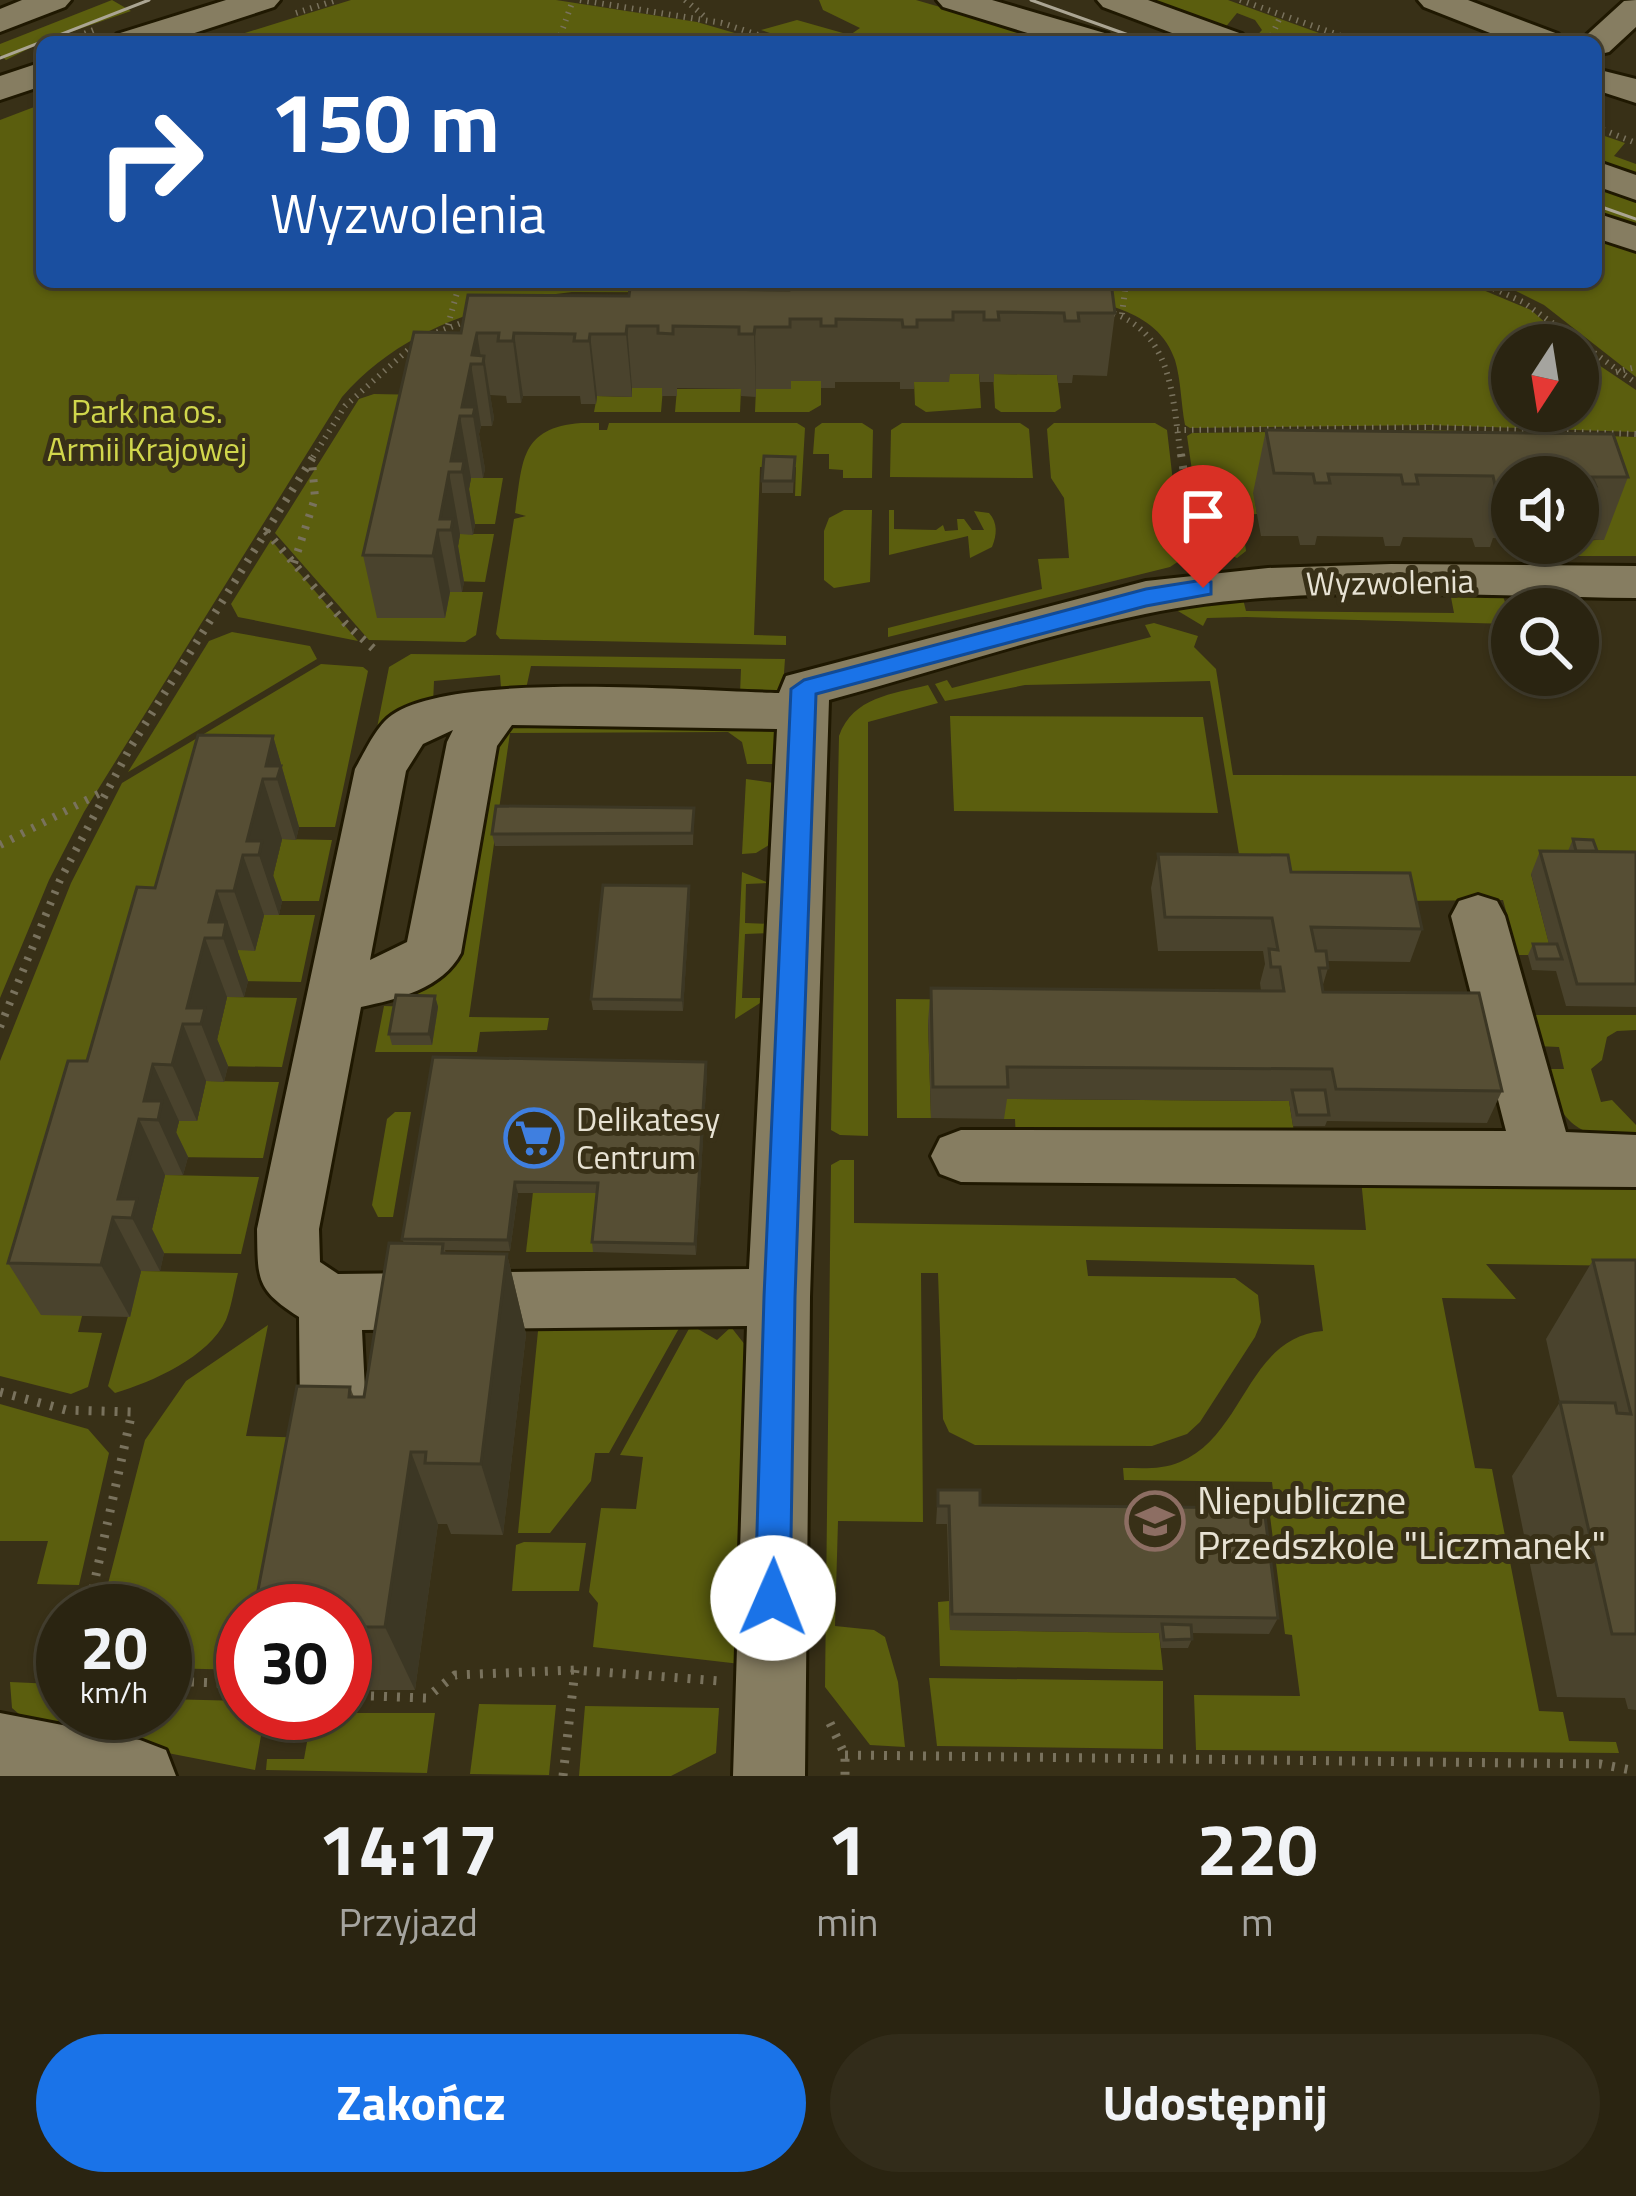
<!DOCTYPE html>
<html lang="pl">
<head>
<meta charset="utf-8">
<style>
	:root { --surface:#2a2411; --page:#322c1a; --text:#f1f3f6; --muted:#a5a49f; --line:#464131; --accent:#1a73e8 }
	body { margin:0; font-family:"Titillium Web",sans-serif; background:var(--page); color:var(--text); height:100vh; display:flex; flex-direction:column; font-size:45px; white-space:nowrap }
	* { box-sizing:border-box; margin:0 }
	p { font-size:39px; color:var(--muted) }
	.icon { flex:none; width:66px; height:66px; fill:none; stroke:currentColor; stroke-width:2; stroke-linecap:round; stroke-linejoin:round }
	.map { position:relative; height:1776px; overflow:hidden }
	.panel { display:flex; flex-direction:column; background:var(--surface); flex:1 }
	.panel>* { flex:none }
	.guide { position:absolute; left:36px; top:36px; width:1566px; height:252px; border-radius:18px; box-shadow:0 3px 9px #0004,0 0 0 3px var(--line); background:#1a4fa0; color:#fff; overflow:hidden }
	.needle { width:78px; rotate:192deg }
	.fabs { position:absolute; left:1491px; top:324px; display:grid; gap:24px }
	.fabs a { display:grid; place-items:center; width:108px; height:108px; border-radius:50%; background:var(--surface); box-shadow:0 3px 9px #0004,0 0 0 3px var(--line); font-size:60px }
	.speed { position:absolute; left:36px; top:1584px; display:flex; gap:24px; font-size:60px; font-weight:700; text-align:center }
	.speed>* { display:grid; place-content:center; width:156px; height:156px; border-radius:50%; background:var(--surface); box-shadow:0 3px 9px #0004,0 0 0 3px var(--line); line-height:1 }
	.speed small { font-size:30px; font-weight:400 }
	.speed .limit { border:18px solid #d22; background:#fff; color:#111 }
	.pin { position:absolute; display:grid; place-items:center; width:102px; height:102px; color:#fff; margin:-123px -51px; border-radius:50% 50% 50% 0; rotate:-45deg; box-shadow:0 0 12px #0007 }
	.pin .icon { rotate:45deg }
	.me { position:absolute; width:132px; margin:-66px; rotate:1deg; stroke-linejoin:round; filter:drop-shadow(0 0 9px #0008) }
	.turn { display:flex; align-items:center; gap:42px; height:252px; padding:0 36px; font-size:54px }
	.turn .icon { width:156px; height:156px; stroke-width:2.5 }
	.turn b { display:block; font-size:84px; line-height:102px }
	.eta { display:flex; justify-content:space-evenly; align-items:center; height:204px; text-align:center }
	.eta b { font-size:72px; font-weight:700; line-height:84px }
	.cta { display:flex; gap:24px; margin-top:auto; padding:24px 36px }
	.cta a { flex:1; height:138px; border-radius:72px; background:var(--accent); color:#fff; font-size:48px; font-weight:700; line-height:138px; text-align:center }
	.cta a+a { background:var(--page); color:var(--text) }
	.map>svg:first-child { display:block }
</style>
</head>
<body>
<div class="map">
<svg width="1636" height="1776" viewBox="0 0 1636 1776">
	<rect width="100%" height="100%" fill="#383017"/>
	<g fill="#5b5e0e">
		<path d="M112,0L131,11L42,42L6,60L0,55V44Z"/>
		<path d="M351,0H556L697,22L766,42H216Z"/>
		<path d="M819,0H916L1060,42H795L761,30L797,20L850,35L860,28L823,10Z"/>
		<path d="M1143,0H1228L1344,42H1251L1262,30L1255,20L1237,13L1224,29Z"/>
		<path d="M42,104V282H1464L1531,310L1571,345H1512V411H1578V351L1636,390V432L1429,425L1190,428L1185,425C1181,404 1181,380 1175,360C1158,308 1094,301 1048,293L572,292C486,302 400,330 342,397L84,812L49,880L0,998V120Z"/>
		<path d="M1596,133L1625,143L1614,156L1636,164V377L1544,305L1498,282H1596Z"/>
		<path d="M949,374H979L981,408L926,412L915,405L914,382H948Z"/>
		<path d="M993,374L1057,375L1061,408L1055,412H1001L995,408Z"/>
		<path d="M791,381H821V405L809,412H755L756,389H790Z"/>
		<path d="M632,388H663L661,412H594L597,396L631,397Z"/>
		<path d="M677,389H741L740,412H675Z"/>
		<path d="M374,394L425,395L450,592H483L476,635L465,642L369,640L275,533L359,399Z"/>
		<path d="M581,423H599V430H607L609,423H797L805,428L801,496H795L796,467H760L754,635L786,636V645L500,639L496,634L514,519L526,516L515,513C523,462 519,428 581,423Z"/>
		<path d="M822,423H862L873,430L872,478H843V470L829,469V454H813L815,428Z"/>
		<path d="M902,423H1020L1029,429L1033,478L890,477L891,430Z"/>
		<path d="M1054,423H1155L1167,430L1182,559L1170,567L888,637V628L1042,589L1038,559L1069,558L1064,498L1051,478L1047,429Z"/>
		<path d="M1431,430L1636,437V556H1575L1570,543L1604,539L1578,477L1254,493L1257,514L1241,515L1246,551L1237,558L1213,548L1201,533L1187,436L1192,433Z"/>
		<path d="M471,478H503L495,524H462Z"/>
		<path d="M844,510H872L870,582L834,588L824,580V531L829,518Z"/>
		<path d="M889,510H894V529L936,530L943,525L945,531L958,530L957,519H964L972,530H984L974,511L989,513C998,523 997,535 992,547L970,558L968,536L889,555Z"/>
		<path d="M460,534H494L485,582L452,581Z"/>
		<path d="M271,540L358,641L238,617L231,604Z"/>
		<path d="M1450,592L1502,593L1512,624L1246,617L1207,618L1203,626L1173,608L1242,595L1246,611L1454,613Z"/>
		<path d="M1154,623L1198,636L1194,647L1216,669L1233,775L1636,776V875L1531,874L1552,955H1518L1503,900L1300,902L1244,884L1210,681L1025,685L945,701L935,684L947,680L952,688L1151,637L1145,625Z"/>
		<path d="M232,632L310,646L317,659L128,772L209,641Z"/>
		<path d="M411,654L785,659L783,687L777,693L740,694L741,669L531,666L526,689L502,700L500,675L434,681L433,704L376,733L389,667Z"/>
		<path d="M321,664L363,667L368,671L335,827H285L82,1316L78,1332L102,1333L88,1387L71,1394L0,1376V1061L71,883L122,783Z"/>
		<path d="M928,685L938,703L868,722V1136L840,1135L831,1130L839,736C853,697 892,694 928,685Z"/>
		<path d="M950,716L1203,717L1218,813L954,811Z"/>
		<path d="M504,723L776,728L781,764H747L742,742L728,732L510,733L469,1017L549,1018L547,1030L480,1032L477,1052H375L384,1006L414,1007L483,742Z"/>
		<path d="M746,779L781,784L774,842L756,853L742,854Z"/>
		<path d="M282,839L332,840L319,901H267Z"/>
		<path d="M742,872L769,883L746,884L745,923L775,924V933L745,934L742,998H768L735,1019Z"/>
		<path d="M264,915H315L301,982L231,981L238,950H255Z"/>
		<path d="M227,997L297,998L282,1067L211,1066Z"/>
		<path d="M896,999L1245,1002L928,1022L931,1118H897Z"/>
		<path d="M1529,1015H1636V1030L1617,1031L1607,1037L1602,1060L1591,1069L1601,1102L1612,1100L1636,1125V1141C1574,1136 1564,1126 1542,1069H1564L1559,1047L1536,1046Z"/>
		<path d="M206,1081L279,1082L263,1158L170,1157L179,1121H197Z"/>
		<path d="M1003,1099L1289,1101L1296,1144L1016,1140L1015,1119H1004Z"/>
		<path d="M395,1112H411L393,1217H378L372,1205L387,1119Z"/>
		<path d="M840,1160H854V1223L1366,1230L1361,1179L1636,1173V1266L1486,1264L1516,1299L1442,1298L1475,1468L1492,1469L1539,1711L1563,1712L1569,1741L1616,1742L1619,1753L1196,1750L1194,1695L1300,1696L1292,1635L1285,1634L1268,1500L1274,1499L1272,1482L1124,1480L1123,1468C1142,1468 1162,1470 1180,1462C1245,1435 1247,1337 1323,1331L1314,1265L1086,1260L1088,1276L1235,1278L1258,1295L1261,1322L1255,1337L1200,1422L1187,1434L1152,1446L975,1445L949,1432L943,1419L938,1273H921L923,1522L838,1521L835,1626L874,1630L885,1637L898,1682L905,1747L870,1745L825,1687L831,1165Z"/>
		<path d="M165,1175L259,1177L241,1254L146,1253Z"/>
		<path d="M533,1192L599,1193L593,1252H526Z"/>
		<path d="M141,1271L238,1273C234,1288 232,1305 226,1320C209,1357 152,1382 115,1393L108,1386Z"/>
		<path d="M544,1319L682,1323L609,1453H595L591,1481L550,1533H518L538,1331Z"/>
		<path d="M268,1325L246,1436L315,1438L283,1611H243V1670L165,1668V1611H101L145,1440L186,1381Z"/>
		<path d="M691,1325L717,1340L731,1327L753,1355L749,1665L593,1647L598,1603L589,1592L601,1508L636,1509L643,1457L620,1455Z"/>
		<path d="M0,1404L88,1429L109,1453L79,1585L37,1584L48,1541H0Z"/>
		<path d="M524,1542L586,1543L579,1591H512L516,1545Z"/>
		<path d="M949,1601L950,1630L1159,1633L1163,1670L940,1666L938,1602Z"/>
		<path d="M929,1678L1163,1681V1749L937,1746Z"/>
		<path d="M10,1682L54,1684L50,1695L63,1696V1713H165V1699L243,1701V1713H265L255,1770L34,1727L12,1708Z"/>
		<path d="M479,1704L556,1705L549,1775L470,1774Z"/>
		<path d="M585,1706L719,1708L716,1753L671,1776H579Z"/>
		<path d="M276,1713H435L427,1773L266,1770L267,1759H304L309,1731L273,1730Z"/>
	</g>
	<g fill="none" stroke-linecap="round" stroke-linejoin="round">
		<defs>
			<g id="minor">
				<path d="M22,0H71L65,7L0,32V9Z"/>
				<path d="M226,0H280L274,7L167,42H112L117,34Z"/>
				<path d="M937,0H992L1108,34L1113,42H1057L943,7Z"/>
				<path d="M1097,0H1148L1242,34L1247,42H1196L1103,7Z"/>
				<path d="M1418,0H1468L1558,34L1563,42H1513L1424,7Z"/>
				<path d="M1636,0V27L1609,52L1596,55V42H1579L1624,1Z"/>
				<path d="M42,62V86L0,100V76Z"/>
				<path d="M1596,69L1636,79V103L1596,90Z"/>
				<path d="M1596,161L1636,175V200L1596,186Z"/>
				<path d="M1596,213L1636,226V251L1596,238Z"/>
				<path d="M1391,564L1636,566V598C1480,597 1297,582 1145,614C1039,636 933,672 829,700L810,1297L805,1776H733L747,1326L362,1330L366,1411L356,1433L333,1442L310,1433L300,1411L299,1317C255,1289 258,1279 257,1229L355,769C365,752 376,726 392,715C454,671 694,691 779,693L786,676L1146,581L1268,568ZM512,725L777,729L749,1269L338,1274L320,1262L319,1229L361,1007C398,999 442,989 461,953L497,746ZM453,730L447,742L407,942L370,960L406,771L423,744Z"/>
				<path d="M1478,895L1497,901L1505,916L1566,1132L1636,1135V1187L961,1182L940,1174L931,1156L940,1138L961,1130L1506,1131L1451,916L1459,901Z"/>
				<path d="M0,1713L140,1740L166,1750L176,1776H0Z"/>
			</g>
		</defs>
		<use href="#minor" stroke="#1f1801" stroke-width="6"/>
		<g stroke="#79725d" stroke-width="6" stroke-dasharray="1.5 6" stroke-linecap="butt">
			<path d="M580,0L722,23L779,42"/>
			<path d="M685,0L704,16"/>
			<path d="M1240,0L1358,42"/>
			<path d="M296,13L337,0"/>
			<path d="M64,42L96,29"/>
			<path d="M558,42L573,0"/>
			<path d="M1269,42L1281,15"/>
			<path d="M1596,127L1636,143"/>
			<path d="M1480,282L1523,302L1636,383"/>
			<path d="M1107,311C1174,331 1172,398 1181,457"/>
			<path d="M1122,314L1126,282"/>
			<path d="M448,325L460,282"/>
			<path d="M430,335L472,319"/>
			<path d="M1616,372L1636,367"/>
			<path d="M1177,430L1431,427L1636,434"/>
			<path d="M313,457L345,406L417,342"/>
		</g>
		<g stroke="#79725d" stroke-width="8" stroke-dasharray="3 9" stroke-linecap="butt">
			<path d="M1181,454L1197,556"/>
			<path d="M266,531L345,623L376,651"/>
			<path d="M294,563L315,498L312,461"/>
			<path d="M0,845L106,790"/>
			<path d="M0,1027L60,880L130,748L315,454"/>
		</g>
		<g stroke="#79725d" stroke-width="9" stroke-dasharray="3 10" stroke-linecap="butt">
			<path d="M0,1392L66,1410L132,1412L88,1611"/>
			<path d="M165,1681L243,1684"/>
			<path d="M345,1695L426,1698L455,1675L575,1670L719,1681"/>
			<path d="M830,1723L845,1755V1776"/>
			<path d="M845,1755L1600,1764L1636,1771"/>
			<path d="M563,1776L575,1670"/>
		</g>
		<use href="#minor" fill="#867d61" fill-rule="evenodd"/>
		<g stroke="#aba593" stroke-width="3">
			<path d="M1031,0L1148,42"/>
			<path d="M0,58L149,0"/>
			<path d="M1596,205L1636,219"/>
		</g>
	</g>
	<g fill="#4a432d">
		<path d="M468,295L1115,313L1107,376L1073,375L1072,383H1058L1057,375L994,374V382H980L979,374H950L949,382H914V389H900V382H835V388H821V381H791V389H756V397L741,396V389L677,388V396H662V388H632V397L597,396L596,404H581L580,396H523L521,403H507L506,396L490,395L494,418L492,426H481L479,434L485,469L483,478H471L469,489L475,524L473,535L460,534L458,546L464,582L462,592H450L445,618H377L363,555L461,333Z"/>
		<path d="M1266,430L1628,477L1604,540L1578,539V477H1512V539L1493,538L1490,547H1475L1472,538L1403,537L1400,546H1385L1383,537L1317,536L1315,545H1300L1298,536H1261L1253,493Z"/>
		<path d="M795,457L793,493H762V481Z"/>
		<path d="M1556,543H1574L1572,548H1557Z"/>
		<path d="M273,736L299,827L296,840L282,839L273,875L282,901L279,915H264L255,951L238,950V953L248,981L244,997H227L217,1039L228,1066L224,1082L206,1081L197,1121H179L176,1132L188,1157L183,1175H165L152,1229L164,1253L160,1271H141L130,1317L41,1315L8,1263L155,888Z"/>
		<path d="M694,808L693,845L495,846L492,834Z"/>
		<path d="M1573,839L1597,851L1636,852V1007L1566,1006L1556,971L1532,970L1528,955L1533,944H1549L1531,874L1540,851H1568Z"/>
		<path d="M1158,854L1291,872L1422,929L1410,962L1327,961L1328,968L1322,988L1323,992L1502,1091L1487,1123L1327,1121L1325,1126H1293L1289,1101L1007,1099L1004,1119L931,1118L928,1021L931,988L1261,991L1260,983L1265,964L1263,951H1158L1151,888Z"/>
		<path d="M690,898L683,1011L593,1010L591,999Z"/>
		<path d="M435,996L438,1007L432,1045H392L389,1034Z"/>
		<path d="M707,1073L696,1255L593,1252L592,1242L597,1193H518L510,1251L445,1250L446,1253L507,1254L526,1334L503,1535L451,1534L447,1524H438L415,1690H358L353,1679H345L350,1387L354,1397H364L404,1243L402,1239Z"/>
		<path d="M1593,1260H1636V1710L1628,1709L1625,1698L1557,1697L1512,1476L1560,1402L1546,1339Z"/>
		<path d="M938,1490L980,1505L1278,1618L1269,1634L1191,1633L1192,1639L1188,1648H1161L1159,1633L950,1630L947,1524H936Z"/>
	</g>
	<g fill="#3c3724">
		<path d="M627,326L632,388V397L626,334Z"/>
		<path d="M755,327L756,389V397L754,334Z"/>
		<path d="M477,333L482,364L472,355Z"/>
		<path d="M514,333L523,396L521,403L513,341Z"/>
		<path d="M590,334L597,396L596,404L589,341Z"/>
		<path d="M484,356L494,418L492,426L483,364Z"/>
		<path d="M471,364L481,426L479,434L485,469L483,478L473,416L462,407Z"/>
		<path d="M460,416L471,478L469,489L475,524L473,535L462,472L451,461Z"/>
		<path d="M449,472L460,534L458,546L464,582L462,592L451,530L440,519Z"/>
		<path d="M438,530L450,592L445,618L433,556Z"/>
		<path d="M273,736L299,827L296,840L277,779L266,766Z"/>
		<path d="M263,779L282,839L273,875L282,901L279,915L259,855L247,841Z"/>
		<path d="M243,855L264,915L255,951L234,891Z"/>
		<path d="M689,886L690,898L683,1011L682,1000Z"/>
		<path d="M217,891L248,981L244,997L223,938L209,922Z"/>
		<path d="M205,938L227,997L217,1039L228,1066L224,1082L201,1024L187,1008Z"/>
		<path d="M435,996L438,1007L432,1045L429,1034Z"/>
		<path d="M183,1024L206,1081L197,1121L172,1065Z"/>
		<path d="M706,1062L707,1073L696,1255L695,1244Z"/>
		<path d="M153,1064L179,1121L176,1132L188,1157L183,1175L158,1120L144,1101Z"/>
		<path d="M139,1119L165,1175L152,1229L164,1253L160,1271L132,1218L118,1199Z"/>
		<path d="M515,1182L518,1193L510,1251L508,1240Z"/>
		<path d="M113,1217L141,1271L130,1317L101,1265Z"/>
		<path d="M507,1254L526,1334L503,1535L481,1464Z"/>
		<path d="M411,1452L438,1524L415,1690L385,1627Z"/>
	</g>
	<g fill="#564e34" stroke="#3c3724" stroke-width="3">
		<path d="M790,282H1111L1115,313H1078L1079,321H1065L1064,313L998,312L999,320H984V312H953V320H917V327H903L902,320L836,319V326H821V319H790V327H755L754,334H739V327L673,326V334L658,333V326H627L626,334H590L589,341H574L575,334L514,333L513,341H498L499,333H477L472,355L484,356L483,364H471L462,407H475L473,416H460L451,461H464L462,472H449L440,519H453L451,530H438L433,556L363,555L414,332L461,333L468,295L629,296L630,288L789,290Z"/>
		<path d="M1266,430L1613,434L1628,477H1592L1596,486H1580L1577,477L1508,476L1511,485H1495L1493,476L1416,475L1418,484H1403L1401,475L1328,474L1330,483H1315L1313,474L1274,473Z"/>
		<path d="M764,456L795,457L793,481H762Z"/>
		<path d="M198,735L273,736L266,766H281L277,779H263L247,841H262L259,855H243L234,891H217L209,922H226L223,938H205L187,1008H205L201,1024H183L172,1065L153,1064L144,1101H162L158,1120L139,1119L118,1199H137L132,1218L113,1217L101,1265L8,1263L68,1061H87L137,887L155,888Z"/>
		<path d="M496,806L694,808L692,833L492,834Z"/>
		<path d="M1573,839L1593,840L1597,851H1576Z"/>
		<path d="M1540,851L1636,852V984H1577Z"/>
		<path d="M1158,854L1288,855L1291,872L1410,873L1422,929L1311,927L1316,951H1326L1328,968H1319L1323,992L1479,993L1502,1091L1336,1089L1332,1069L1007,1067L1008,1087H933L931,988L1284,991L1280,967H1271L1269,949L1278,950L1272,918L1165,917Z"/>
		<path d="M603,885L689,886L682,1000L591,999Z"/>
		<path d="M1533,944H1557L1562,959H1537Z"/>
		<path d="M396,995L435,996L429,1034H389Z"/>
		<path d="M433,1057L706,1062L695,1244L592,1242L598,1183L515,1182L508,1240L402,1239Z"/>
		<path d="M1292,1090H1325L1329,1115H1297Z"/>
		<path d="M389,1243L443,1244L442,1253L507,1254L481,1464L425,1463L426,1452H411L385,1627H345V1611H254L297,1386L350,1387L349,1397H364Z"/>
		<path d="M1593,1260H1636V1634H1612L1560,1402L1615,1403L1617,1413L1631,1414Z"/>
		<path d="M938,1490H980V1505L1264,1508L1278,1618L952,1614L949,1506H938Z"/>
		<path d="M1162,1624L1191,1625L1192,1639L1164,1640Z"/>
	</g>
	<path fill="#1a73e8" stroke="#114b97" stroke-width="3" d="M1203,580L1211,582V594L1146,606L816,694L795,1297L790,1598L785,1611L773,1616L760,1611L755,1598L764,1297L791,689L804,680L1146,589Z"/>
	<defs>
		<symbol id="supermarket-ring" viewBox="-11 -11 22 22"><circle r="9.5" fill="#383017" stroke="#3f7fe0" stroke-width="1.5"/><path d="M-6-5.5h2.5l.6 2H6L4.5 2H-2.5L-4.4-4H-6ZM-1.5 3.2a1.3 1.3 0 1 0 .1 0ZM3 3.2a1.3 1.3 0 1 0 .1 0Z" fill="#3f7fe0"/></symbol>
		<symbol id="school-ring" viewBox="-11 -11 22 22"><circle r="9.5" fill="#383017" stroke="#8d6e63" stroke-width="1.5"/><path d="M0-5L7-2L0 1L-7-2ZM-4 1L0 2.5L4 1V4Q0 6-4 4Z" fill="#8d6e63"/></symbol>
	</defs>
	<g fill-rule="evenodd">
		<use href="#supermarket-ring" x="501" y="1105" width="66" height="66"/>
		<use href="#school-ring" x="1122" y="1488" width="66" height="66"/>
	</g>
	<g text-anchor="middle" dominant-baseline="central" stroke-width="10" stroke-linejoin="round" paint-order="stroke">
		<g font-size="33" fill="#d1d74c" stroke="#383017">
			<text x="147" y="411">Park na os.<tspan x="147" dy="38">Armii Krajowej</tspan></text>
		</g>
		<g font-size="33" fill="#e7e2d3" stroke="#383017">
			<text transform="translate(1390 582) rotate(-1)">Wyzwolenia</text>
		</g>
		<g font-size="33" fill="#e7e2d3" stroke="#383017" text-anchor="start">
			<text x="576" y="1119">Delikatesy<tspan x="576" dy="38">Centrum</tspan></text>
		</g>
		<g font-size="39" fill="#e7e2d3" stroke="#383017" text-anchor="start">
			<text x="1197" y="1499">Niepubliczne<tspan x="1197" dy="45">Przedszkole "Liczmanek"</tspan></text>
		</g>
	</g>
</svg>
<div class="fabs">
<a><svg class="needle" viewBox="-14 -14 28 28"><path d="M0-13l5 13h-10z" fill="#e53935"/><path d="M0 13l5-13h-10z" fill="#a5a49f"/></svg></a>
<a><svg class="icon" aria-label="sound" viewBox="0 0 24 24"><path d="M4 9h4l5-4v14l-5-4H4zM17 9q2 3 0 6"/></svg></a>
<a><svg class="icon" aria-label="search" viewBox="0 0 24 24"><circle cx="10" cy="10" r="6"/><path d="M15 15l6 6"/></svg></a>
</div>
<div class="speed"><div>20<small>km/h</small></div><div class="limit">30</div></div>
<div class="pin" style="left:1203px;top:588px;background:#d93025"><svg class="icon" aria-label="arrive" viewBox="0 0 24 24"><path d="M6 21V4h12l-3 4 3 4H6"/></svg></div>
<svg class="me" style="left:773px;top:1598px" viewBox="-20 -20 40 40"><circle r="19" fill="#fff"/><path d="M0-13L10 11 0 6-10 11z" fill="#1a73e8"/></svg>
<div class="guide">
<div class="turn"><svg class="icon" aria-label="right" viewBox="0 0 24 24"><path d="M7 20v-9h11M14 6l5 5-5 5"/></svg><div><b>150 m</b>Wyzwolenia</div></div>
</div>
</div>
<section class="panel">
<div class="eta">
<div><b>14:17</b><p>Przyjazd</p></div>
<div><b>1</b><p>min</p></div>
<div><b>220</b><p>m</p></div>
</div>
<div class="cta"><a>Zakończ</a><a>Udostępnij</a></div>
</section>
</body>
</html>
